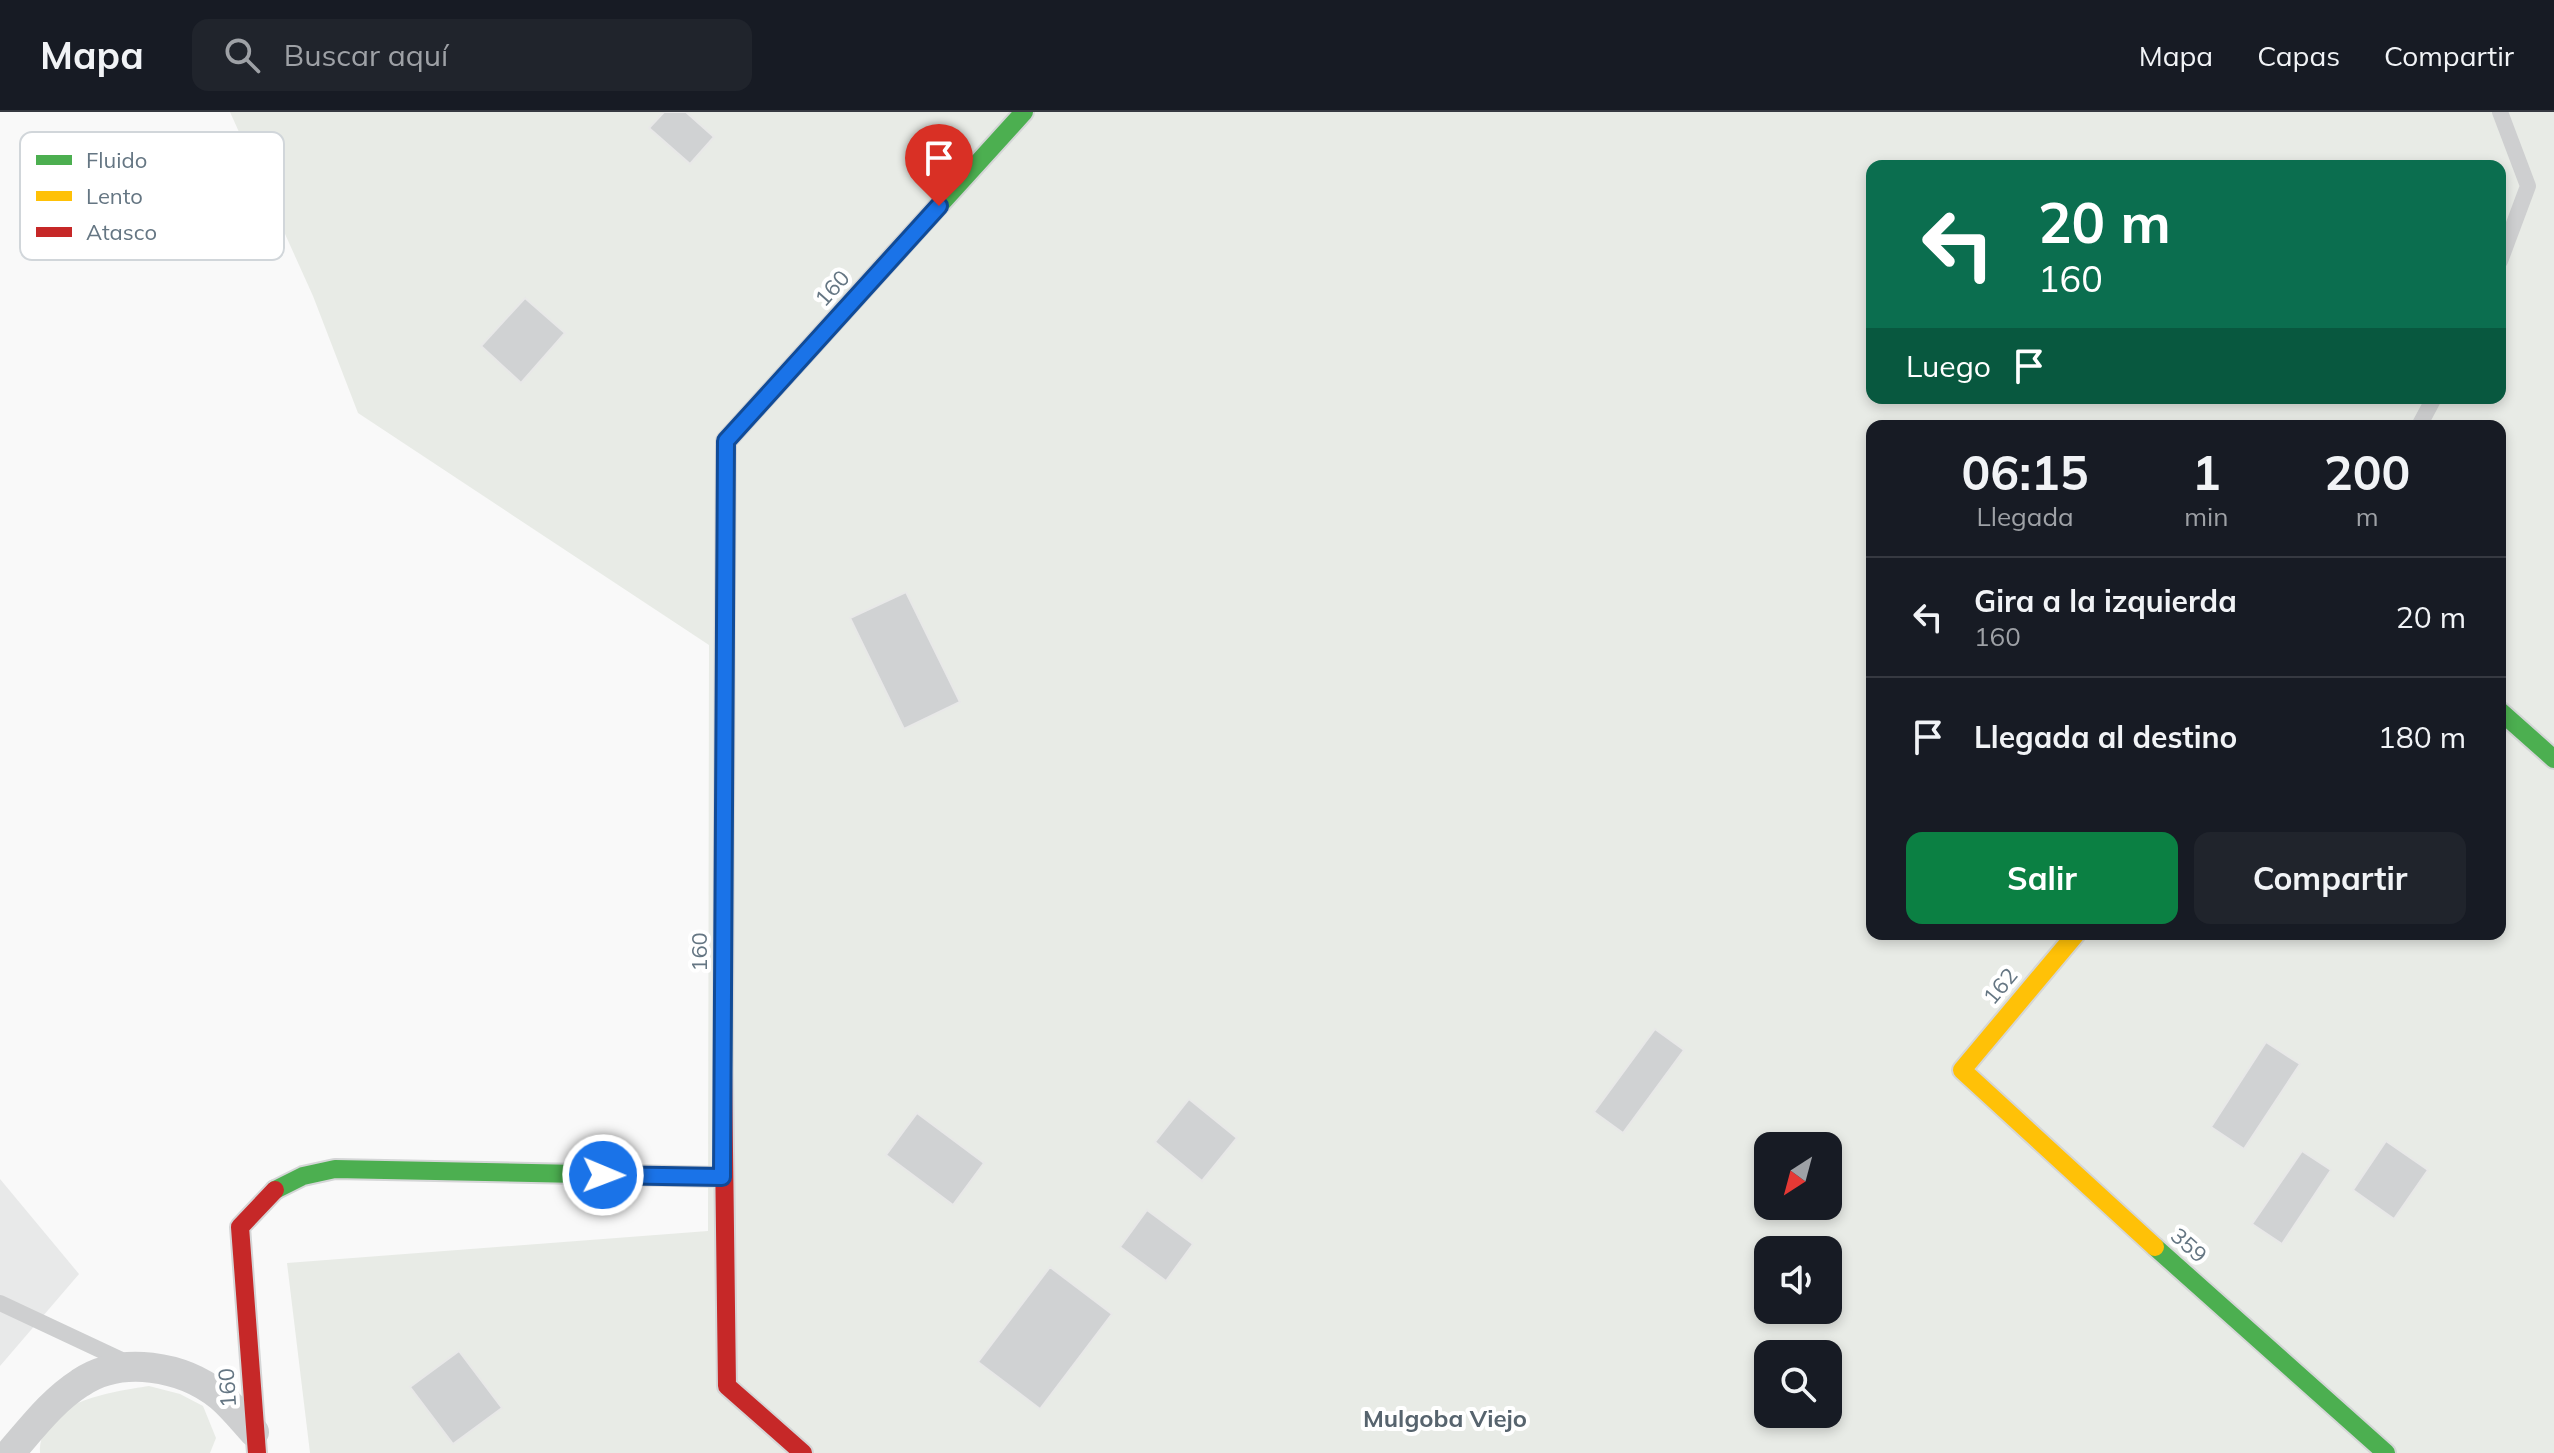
<!DOCTYPE html>
<html lang="es">
<head>
<meta charset="utf-8">
<style>
	:root { --surface:#171b24; --page:#20242c; --text:#f1f3f6; --muted:#9ea1a6; --line:#363941; --accent:#0b8043 }
	body { margin:0; font-family:Mulish,sans-serif; background:var(--page); color:var(--text); height:100vh; display:flex; flex-direction:column; font-size:30px; white-space:nowrap }
	* { box-sizing:border-box; margin:0 }
	p { font-size:26px; color:var(--muted) }
	.icon { flex:none; width:44px; height:44px; fill:none; stroke:currentColor; stroke-width:2; stroke-linecap:round; stroke-linejoin:round }
	.map { position:relative; flex:1; overflow:hidden }
	.side { position:absolute; left:1866px; top:308px; width:640px; height:520px; display:flex; flex-direction:column; background:var(--surface); border-radius:16px; box-shadow:0 4px 12px #0003 }
	.side>* { flex:none }
	.banner { position:absolute; left:1866px; top:48px; width:640px; height:244px; border-radius:16px; box-shadow:0 4px 12px #0003; background:#0b6e4f; color:#fff; overflow:hidden }
	.needle { width:52px; rotate:216deg }
	.fabs { position:absolute; left:1754px; top:1020px; display:grid; gap:16px }
	.fabs a { display:grid; place-items:center; width:88px; height:88px; border-radius:16px; background:var(--surface); box-shadow:0 4px 12px #0003; font-size:40px }
	.pin { position:absolute; display:grid; place-items:center; width:68px; height:68px; color:#fff; margin:-82px -34px; border-radius:50% 50% 50% 0; rotate:-45deg; box-shadow:0 0 8px #0007 }
	.pin .icon { rotate:45deg }
	.me { position:absolute; width:88px; margin:-44px; rotate:91deg; stroke-linejoin:round; filter:drop-shadow(0 0 6px #0008) }
	.turn { display:flex; align-items:center; gap:28px; height:168px; padding:0 40px; font-size:36px }
	.turn .icon { width:104px; height:104px; stroke-width:2.5 }
	.turn b { display:block; font-size:56px; line-height:68px }
	.then { display:flex; align-items:center; height:76px; padding:0 40px; background:#0003; gap:16px; font-size:30px }
	.eta { display:flex; justify-content:space-evenly; align-items:center; height:136px; text-align:center }
	.eta b { font-size:48px; font-weight:700; line-height:56px }
	.action { display:flex; gap:16px; margin-top:auto; padding:16px 40px }
	.action a { flex:1; height:92px; border-radius:16px; background:var(--accent); color:#fff; font-size:32px; font-weight:700; line-height:92px; text-align:center }
	.action a+a { background:var(--page); color:var(--text) }
	ul { padding:0; list-style:none }
	li { display:flex; align-items:center; gap:24px; height:120px; padding:0 40px; border-top:2px solid var(--line) }
	li div { flex:1 }
	li b { display:block; font-size:30px }
	li em { font-style:normal }
	header { display:flex; align-items:center; gap:48px; box-sizing:border-box; height:112px; padding:0 40px; background:var(--surface); border-bottom:2px solid var(--line) }
	header strong { font-size:38px }
	nav { display:flex; gap:44px; margin-inline-start:auto; font-size:28px }
	.search { width:560px; height:72px; background:var(--page); display:flex; align-items:center; gap:20px; box-sizing:border-box; padding:0 28px; border-radius:16px; color:var(--muted); font-size:30px }
	.map>svg:first-child { display:block }
</style>
</head>
<body>
<header>
<strong>Mapa</strong>
<div class="search"><svg class="icon" aria-label="search" viewBox="0 0 24 24"><circle cx="10" cy="10" r="6"/><path d="M15 15l6 6"/></svg>Buscar aquí</div>
<nav><a>Mapa</a><a>Capas</a><a>Compartir</a></nav>
</header>
<div class="map">
<svg width="2554" height="1341" viewBox="0 0 2554 1341">
	<rect width="100%" height="100%" fill="#f9f9f9"/>
	<path fill="#e8e9e9" d="M0,1067L79,1162L0,1254Z"/>
	<g fill="#e8ebe6" fill-rule="evenodd">
		<path d="M230,0H2554V1341H310L287,1151L708,1119L709,533L358,301L313,184ZM1872,54H2500V286H1872ZM1872,314H2500V822H1872ZM1768,1034H1828V1094H1768ZM1768,1138H1828V1198H1768ZM1768,1242H1828V1302H1768Z"/>
		<path d="M149,1274L180,1282L203,1294L216,1326L210,1341H40C39,1289 111,1280 149,1274Z"/>
	</g>
	<g fill="#d0d2d3" stroke="#e8e8e8" stroke-width="2">
		<path d="M664,0H686L714,25L690,52L649,16Z"/>
		<path d="M525,186L565,221L521,271L481,234Z"/>
		<path d="M906,480L960,590L904,617L850,506Z"/>
		<path d="M1655,917L1684,938L1623,1021L1594,1000Z"/>
		<path d="M2266,930L2300,952L2244,1037L2211,1015Z"/>
		<path d="M1189,987L1237,1026L1202,1069L1155,1030Z"/>
		<path d="M917,1001L984,1051L953,1093L886,1043Z"/>
		<path d="M2386,1029L2428,1058L2394,1107L2353,1078Z"/>
		<path d="M2302,1039L2331,1058L2282,1132L2252,1112Z"/>
		<path d="M1147,1098L1193,1132L1166,1169L1120,1135Z"/>
		<path d="M1050,1155L1112,1202L1040,1297L978,1250Z"/>
		<path d="M459,1239L502,1296L453,1332L410,1275Z"/>
	</g>
	<g fill="none" stroke-linecap="round" stroke-linejoin="round">
		<defs>
			<g id="fast">
				<path d="M895,142L1024,0"/>
				<path d="M2500,599L2554,647"/>
				<path d="M723,960L725,475"/>
				<path d="M275,1078L303,1064L335,1057L722,1065"/>
				<path d="M2155,1135L2386,1341"/>
			</g>
			<g id="slow">
				<path d="M725,475L726,329L895,142"/>
				<path d="M2076,822L1962,958L2155,1135"/>
			</g>
			<g id="jam">
				<path d="M723,960L727,1274L803,1341"/>
				<path d="M257,1341L240,1115L275,1078"/>
			</g>
		</defs>
		<use href="#fast" stroke="#d5d6d7" stroke-width="22"/>
		<use href="#slow" stroke="#d5d6d7" stroke-width="22"/>
		<use href="#jam" stroke="#d5d6d7" stroke-width="22"/>
		<g stroke="#cecfd0" stroke-width="16">
			<path d="M2500,149L2528,74L2500,0"/>
			<path d="M2419,314L2434,286"/>
			<path d="M0,1191L128,1251"/>
		</g>
		<path stroke="#cecfd0" stroke-width="30" d="M10,1341C32,1316 52,1289 80,1271C121,1243 183,1254 220,1284C232,1294 243,1308 254,1320"/>
		<use href="#fast" stroke="#4caf50" stroke-width="18"/>
		<use href="#slow" stroke="#ffc107" stroke-width="18"/>
		<use href="#jam" stroke="#c62828" stroke-width="18"/>
	</g>
	<g fill="none" stroke-linecap="round" stroke-linejoin="round">
		<defs>
			<path id="route" d="M603,1063L722,1065L726,329L939,94"/>
		</defs>
		<use href="#route" stroke="#114b97" stroke-width="20"/>
		<use href="#route" stroke="#1a73e8" stroke-width="14"/>
	</g>
	<g text-anchor="middle" dominant-baseline="central" stroke-width="8" stroke-linejoin="round" paint-order="stroke">
		<g font-size="22" fill="#657683" stroke="#fff">
			<text transform="translate(832 176) rotate(-48)">160</text>
			<text transform="translate(699 840) rotate(-90)">160</text>
			<text transform="translate(2000 874) rotate(-50)">162</text>
			<text transform="translate(2189 1133) rotate(42)">359</text>
			<text transform="translate(227 1276) rotate(-94)">160</text>
		</g>
		<g font-size="24" font-weight="bold" fill="#57646e" stroke="#fff">
			<text x="1445" y="1306">Mulgoba Viejo</text>
		</g>
	</g>
	<rect x="20" y="20" width="264" height="128" rx="12" fill="#fff" stroke="#d1d6da" stroke-width="2"/>
	<rect x="36" y="43" width="36" height="10" fill="#4caf50"/>
	<rect x="36" y="79" width="36" height="10" fill="#ffc107"/>
	<rect x="36" y="115" width="36" height="10" fill="#c62828"/>
	<g font-size="22" fill="#657683">
		<text x="86" y="56">Fluido</text>
		<text x="86" y="92">Lento</text>
		<text x="86" y="128">Atasco</text>
	</g>
</svg>
<div class="fabs">
<a><svg class="needle" viewBox="-14 -14 28 28"><path d="M0-13l5 13h-10z" fill="#e53935"/><path d="M0 13l5-13h-10z" fill="#9ea1a6"/></svg></a>
<a><svg class="icon" aria-label="sound" viewBox="0 0 24 24"><path d="M4 9h4l5-4v14l-5-4H4zM17 9q2 3 0 6"/></svg></a>
<a><svg class="icon" aria-label="search" viewBox="0 0 24 24"><circle cx="10" cy="10" r="6"/><path d="M15 15l6 6"/></svg></a>
</div>
<div class="pin" style="left:939px;top:94px;background:#d93025"><svg class="icon" aria-label="arrive" viewBox="0 0 24 24"><path d="M6 21V4h12l-3 4 3 4H6"/></svg></div>
<svg class="me" style="left:603px;top:1063px" viewBox="-20 -20 40 40"><circle r="17" fill="#1a73e8" stroke="#fff" stroke-width="3"/><path d="M0-11L8 9 0 5-8 9z" fill="#fff"/></svg>
<div class="banner">
<div class="turn"><svg class="icon" aria-label="left" viewBox="0 0 24 24"><path d="M17 20v-9H6M10 6l-5 5 5 5"/></svg><div><b>20 m</b>160</div></div>
<div class="then">Luego<svg class="icon" aria-label="arrive" viewBox="0 0 24 24"><path d="M6 21V4h12l-3 4 3 4H6"/></svg></div>
</div>
<section class="side">
<div class="eta">
<div><b>06:15</b><p>Llegada</p></div>
<div><b>1</b><p>min</p></div>
<div><b>200</b><p>m</p></div>
</div>
<ul>
<li><svg class="icon" aria-label="left" viewBox="0 0 24 24"><path d="M17 20v-9H6M10 6l-5 5 5 5"/></svg><div><b>Gira a la izquierda</b><p>160</p></div><em>20 m</em></li>
<li><svg class="icon" aria-label="arrive" viewBox="0 0 24 24"><path d="M6 21V4h12l-3 4 3 4H6"/></svg><div><b>Llegada al destino</b></div><em>180 m</em></li>
</ul>
<div class="action"><a>Salir</a><a>Compartir</a></div>
</section>
</div>
</body>
</html>
